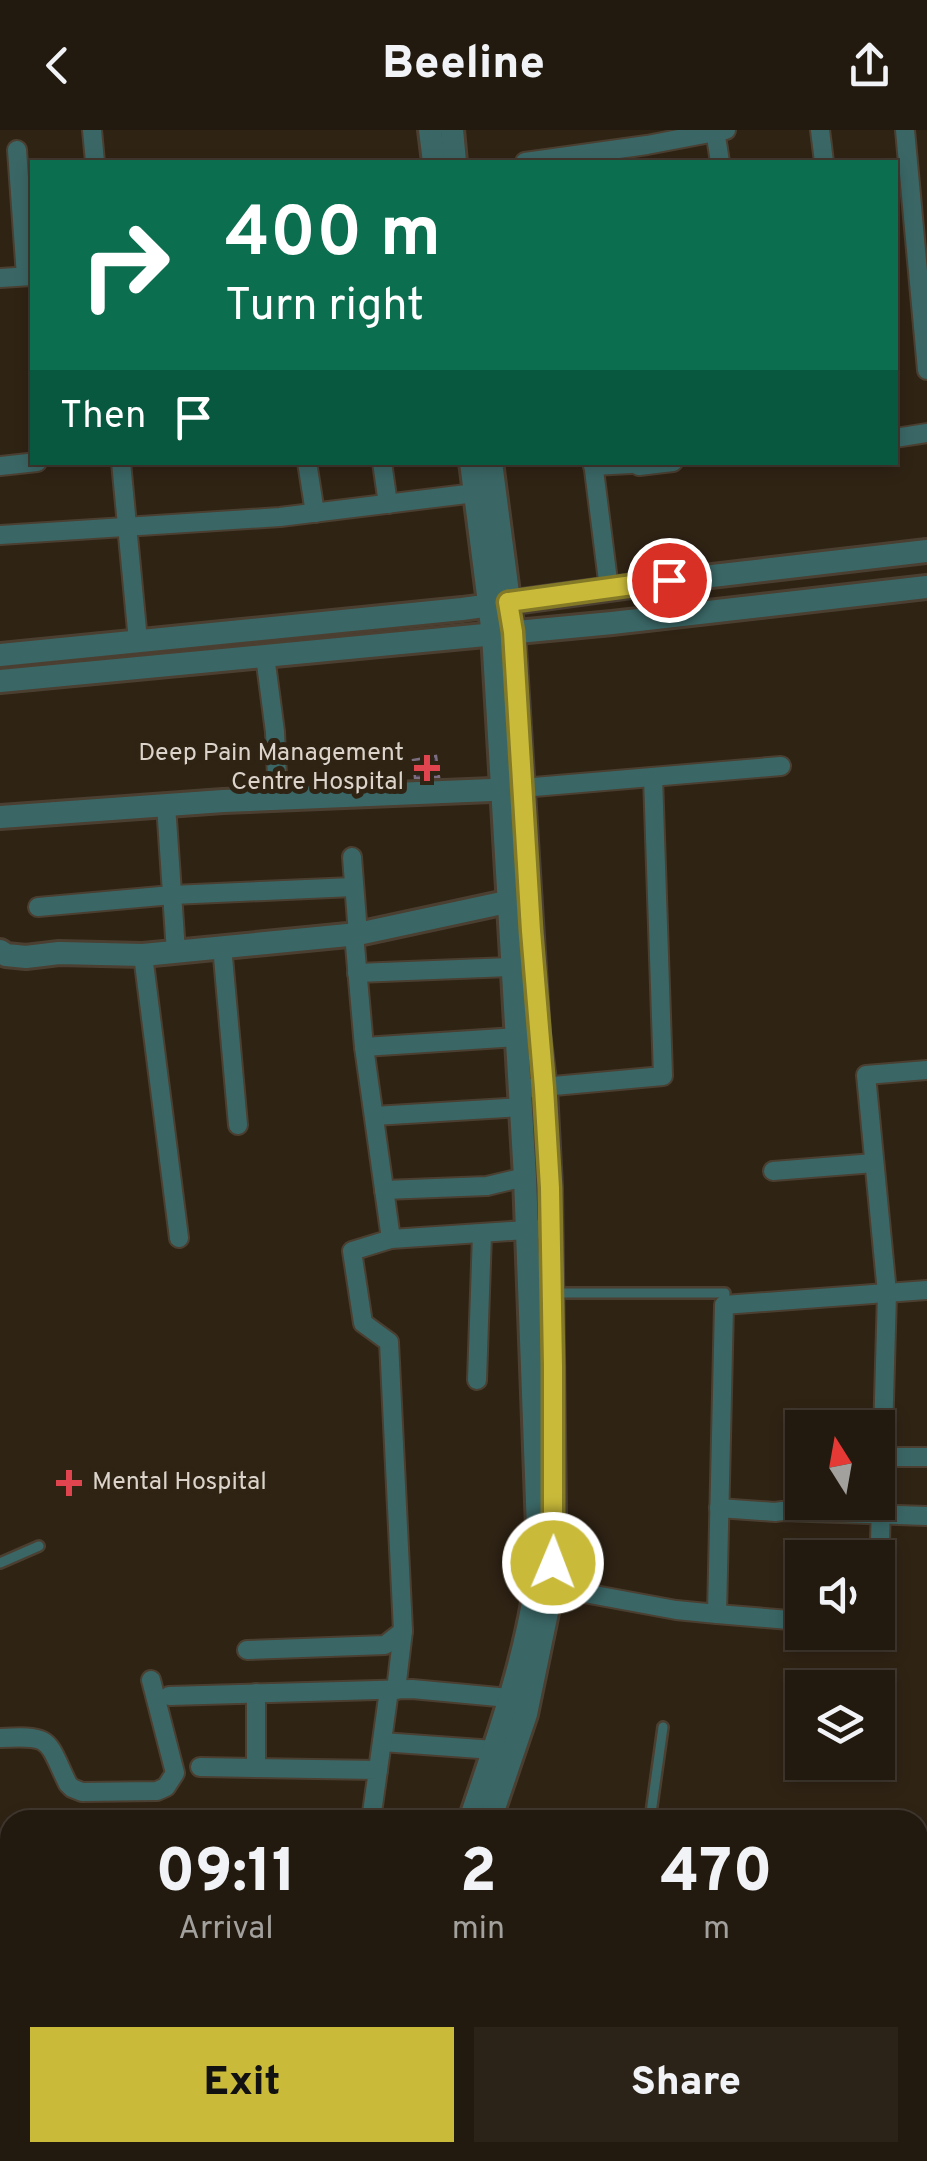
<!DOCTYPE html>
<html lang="en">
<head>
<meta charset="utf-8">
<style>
	:root { --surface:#231a0f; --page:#2b2318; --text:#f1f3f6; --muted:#a3a19e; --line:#40382f; --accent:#c9ba3a }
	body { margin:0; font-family:Overpass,sans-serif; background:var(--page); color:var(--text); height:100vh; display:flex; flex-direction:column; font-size:38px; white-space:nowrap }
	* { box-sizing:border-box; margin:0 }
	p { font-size:32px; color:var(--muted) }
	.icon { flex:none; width:55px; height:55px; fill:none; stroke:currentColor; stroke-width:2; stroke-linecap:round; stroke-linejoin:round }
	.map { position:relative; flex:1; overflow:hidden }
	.details { position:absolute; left:0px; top:1680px; width:928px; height:352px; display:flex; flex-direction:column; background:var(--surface); border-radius:30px 30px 0 0; box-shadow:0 5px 15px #0003,0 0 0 2px var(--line) }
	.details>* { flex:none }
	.hud { position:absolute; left:30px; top:30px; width:868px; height:305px; border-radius:0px; box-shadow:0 5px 15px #0003,0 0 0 2px var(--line); background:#0b6e4f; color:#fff; overflow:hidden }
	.needle { width:65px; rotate:349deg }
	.fabs { position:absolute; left:785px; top:1280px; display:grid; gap:20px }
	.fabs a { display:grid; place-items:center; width:110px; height:110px; border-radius:0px; background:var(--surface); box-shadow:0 5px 15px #0003,0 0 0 2px var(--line); font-size:50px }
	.pin { position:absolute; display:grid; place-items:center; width:85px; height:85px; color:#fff; margin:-42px; border:5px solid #fff; border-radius:50%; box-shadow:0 2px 10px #0007 }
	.me { position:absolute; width:110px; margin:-55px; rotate:1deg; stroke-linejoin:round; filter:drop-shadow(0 0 8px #0008) }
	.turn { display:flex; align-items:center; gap:35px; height:210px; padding:0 30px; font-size:45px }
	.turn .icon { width:130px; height:130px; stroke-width:2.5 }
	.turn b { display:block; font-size:70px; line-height:85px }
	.then { display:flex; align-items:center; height:95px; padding:0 30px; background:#0003; gap:20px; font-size:38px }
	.eta { display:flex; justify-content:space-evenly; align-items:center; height:170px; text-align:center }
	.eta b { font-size:60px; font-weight:800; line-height:70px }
	.cta { display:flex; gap:20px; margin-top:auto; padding:20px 30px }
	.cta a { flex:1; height:115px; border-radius:0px; background:var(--accent); color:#111; font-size:40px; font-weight:800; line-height:115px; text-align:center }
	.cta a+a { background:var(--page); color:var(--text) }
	header { display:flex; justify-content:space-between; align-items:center; height:130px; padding:0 30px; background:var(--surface); font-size:45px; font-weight:800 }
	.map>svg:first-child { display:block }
</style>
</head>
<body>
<header><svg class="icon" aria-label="back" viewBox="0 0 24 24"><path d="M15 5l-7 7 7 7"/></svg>Beeline<svg class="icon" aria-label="share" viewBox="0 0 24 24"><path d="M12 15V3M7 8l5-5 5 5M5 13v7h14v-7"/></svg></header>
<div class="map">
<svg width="927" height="2031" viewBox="0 0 927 2031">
	<rect width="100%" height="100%" fill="#2f2314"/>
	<path fill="#3f3343" stroke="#7b6e80" stroke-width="2.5" d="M436,626L439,647L415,648L413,630Z"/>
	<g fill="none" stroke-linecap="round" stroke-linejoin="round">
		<defs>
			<g id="service">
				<path d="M553,1163H725L724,1175"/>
				<path d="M0,1433L39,1416"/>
				<path d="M650,1690L663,1597"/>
				<path d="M463,2022L477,2031"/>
			</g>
			<g id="minor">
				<path d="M92,0L95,32"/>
				<path d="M715,0L720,32"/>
				<path d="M820,0L824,32"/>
				<path d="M905,0L927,240"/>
				<path d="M17,20L26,146"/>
				<path d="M525,32L647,15L726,0"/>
				<path d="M0,148L32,146"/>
				<path d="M895,308L927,303"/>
				<path d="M121,332L138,511"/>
				<path d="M307,332L315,383"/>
				<path d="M382,332L388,374"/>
				<path d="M593,332L609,459"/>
				<path d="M631,332L639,336L673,332"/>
				<path d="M0,336L37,332"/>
				<path d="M593,336L631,334"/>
				<path d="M0,405L280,387L475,363"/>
				<path d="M265,526L275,602L278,669"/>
				<path d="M522,658L781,636"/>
				<path d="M166,675L176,822"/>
				<path d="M352,727L358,804"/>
				<path d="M38,777L172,765L353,757"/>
				<path d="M222,816L238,995"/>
				<path d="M143,825L179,1108"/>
				<path d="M357,843L513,837"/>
				<path d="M364,917L516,907"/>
				<path d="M521,959L663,946L653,647"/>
				<path d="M374,986L521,977"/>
				<path d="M773,1041L874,1033"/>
				<path d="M384,1060L487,1056L525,1047"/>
				<path d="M391,1109L540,1099"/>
				<path d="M477,1250L482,1104"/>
				<path d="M883,1327H927"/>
				<path d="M719,1378L775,1382L782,1381L927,1386"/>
				<path d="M541,1455L676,1480L717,1484L724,1175L927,1160"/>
				<path d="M878,1482L887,1163L866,945L927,940"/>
				<path d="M717,1484L802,1491"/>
				<path d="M247,1520L385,1515L403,1501L389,1212L363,1193L352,1121L391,1109L364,917L354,804"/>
				<path d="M396,1560L403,1501"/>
				<path d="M256,1563V1638"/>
				<path d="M169,1566L412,1559L509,1568"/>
				<path d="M0,1608C53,1605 46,1609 68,1654L72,1658L82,1662L157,1661L166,1657L175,1643L151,1550"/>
				<path d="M382,1612L494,1620"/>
				<path d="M200,1637L378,1640L371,1690"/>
				<path d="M378,1640L389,1560"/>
				<path d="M0,1942L10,1939"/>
			</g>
			<g id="tertiary">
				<path d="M430,0L434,32"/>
				<path d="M452,0L455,32"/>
				<path d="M0,525L462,479L669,451L927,421"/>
				<path d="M0,551L612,493L927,457"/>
				<path d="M0,687L223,671L516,659"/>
				<path d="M0,821L6,825L26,827L59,823L143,825L358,804L520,769"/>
				<path d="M470,1690C496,1613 524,1535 536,1455C539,1437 538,1418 538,1399L525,1047L493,504L471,332"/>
				<path d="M490,1690L526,1584L552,1458L554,1383L550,1057L545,959L538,903L513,502L491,332"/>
				<path d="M0,1750L10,1753"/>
				<path d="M918,1965L927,1963"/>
				<path d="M690,2028L714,2022"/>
				<path d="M650,2031L671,2022"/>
				<path d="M760,2031L770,2022"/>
			</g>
			<g id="secondary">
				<path d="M0,1766L10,1792"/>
				<path d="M0,1838L10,1862"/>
				<path d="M66,2022L68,2031"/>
				<path d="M88,2022L91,2031"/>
			</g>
		</defs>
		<use href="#service" stroke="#4b3f31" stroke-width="14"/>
		<use href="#minor" stroke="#4b3f31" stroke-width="22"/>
		<use href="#tertiary" stroke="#4b3f31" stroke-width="28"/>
		<use href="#secondary" stroke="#4b3f31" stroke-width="30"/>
		<use href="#service" stroke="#3a6766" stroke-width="9"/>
		<use href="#minor" stroke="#3a6766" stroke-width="18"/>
		<use href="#tertiary" stroke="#3a6766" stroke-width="22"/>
		<use href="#secondary" stroke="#408c8a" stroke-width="25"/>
	</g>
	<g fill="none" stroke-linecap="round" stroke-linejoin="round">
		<defs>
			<path id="route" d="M553,1433V1236L550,1058L544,958L531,801L513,502L508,472L669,450"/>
		</defs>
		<use href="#route" stroke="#837926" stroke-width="25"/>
		<use href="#route" stroke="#c9ba3a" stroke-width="18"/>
	</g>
	<g fill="#e0444e" stroke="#2f2314" stroke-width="4">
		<path d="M422 623h10v10h10v10h-10v10h-10v-10h-10v-10h10z"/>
		<path d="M64 1338h10v10h10v10h-10v10h-10v-10h-10v-10h10z"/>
	</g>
	<g text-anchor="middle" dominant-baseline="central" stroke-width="10" stroke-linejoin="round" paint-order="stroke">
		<g font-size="25" fill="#dcd4cb" stroke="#2f2314" text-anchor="end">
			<text x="404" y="624">Deep Pain Management<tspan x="404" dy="29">Centre Hospital</tspan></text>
			<text x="92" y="1353" text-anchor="start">Mental Hospital</text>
		</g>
	</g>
</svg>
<div class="fabs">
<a><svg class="needle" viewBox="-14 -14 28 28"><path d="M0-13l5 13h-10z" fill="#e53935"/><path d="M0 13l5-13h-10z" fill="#a3a19e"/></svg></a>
<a><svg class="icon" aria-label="sound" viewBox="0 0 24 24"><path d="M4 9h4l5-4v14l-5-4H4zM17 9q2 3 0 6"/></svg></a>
<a><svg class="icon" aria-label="layers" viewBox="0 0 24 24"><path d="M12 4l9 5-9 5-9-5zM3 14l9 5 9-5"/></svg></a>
</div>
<div class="pin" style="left:669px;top:450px;background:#d93025"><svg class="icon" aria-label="arrive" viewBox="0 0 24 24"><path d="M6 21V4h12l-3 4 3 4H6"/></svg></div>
<svg class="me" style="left:553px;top:1433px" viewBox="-20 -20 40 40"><circle r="17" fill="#c9ba3a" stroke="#fff" stroke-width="3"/><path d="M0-11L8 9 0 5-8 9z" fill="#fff"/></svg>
<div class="hud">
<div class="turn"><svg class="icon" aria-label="right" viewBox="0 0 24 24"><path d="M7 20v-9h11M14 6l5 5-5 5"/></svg><div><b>400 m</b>Turn right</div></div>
<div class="then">Then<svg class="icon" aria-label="arrive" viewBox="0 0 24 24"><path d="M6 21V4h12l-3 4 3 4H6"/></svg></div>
</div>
<section class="details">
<div class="eta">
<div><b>09:11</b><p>Arrival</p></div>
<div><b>2</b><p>min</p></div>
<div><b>470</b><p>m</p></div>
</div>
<div class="cta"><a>Exit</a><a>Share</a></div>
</section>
</div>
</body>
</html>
